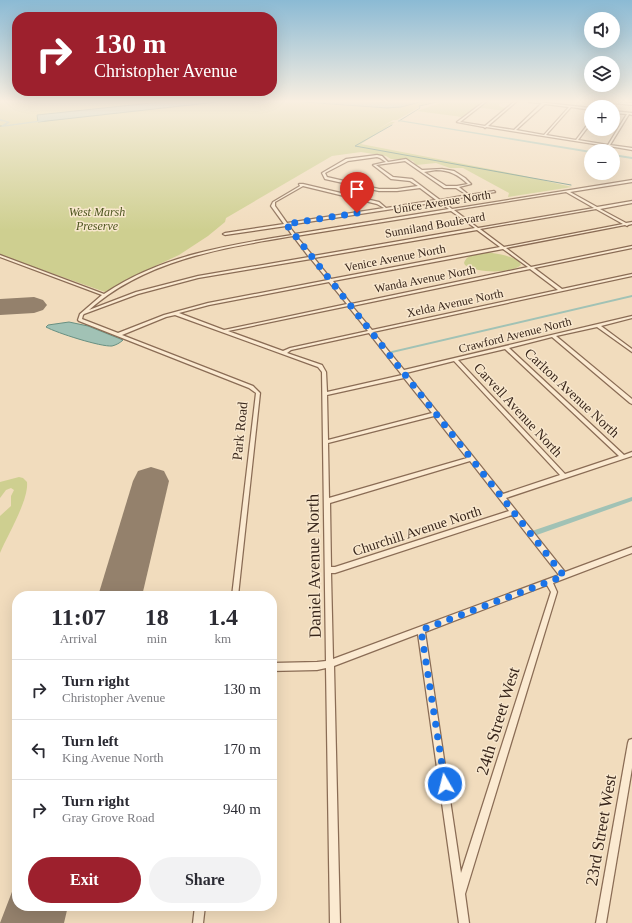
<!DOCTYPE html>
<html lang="en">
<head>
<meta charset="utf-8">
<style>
	:root { --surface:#fff; --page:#f2f2f3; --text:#2b2b33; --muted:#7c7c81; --line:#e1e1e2; --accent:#9d202d }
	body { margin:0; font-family:Georgia,serif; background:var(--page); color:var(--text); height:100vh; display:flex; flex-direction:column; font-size:15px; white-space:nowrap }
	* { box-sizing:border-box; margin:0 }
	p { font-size:13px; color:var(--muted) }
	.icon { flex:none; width:22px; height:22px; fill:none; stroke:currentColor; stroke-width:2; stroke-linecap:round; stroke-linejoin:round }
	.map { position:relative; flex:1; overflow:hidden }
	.drawer { position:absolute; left:12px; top:591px; width:265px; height:320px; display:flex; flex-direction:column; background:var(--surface); border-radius:16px; box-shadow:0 4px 16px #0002 }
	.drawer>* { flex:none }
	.banner { position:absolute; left:12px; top:12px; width:265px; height:84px; border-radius:16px; box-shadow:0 4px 16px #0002; background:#9d202d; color:#fff; overflow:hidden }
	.buttons { position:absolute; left:584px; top:12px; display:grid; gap:8px }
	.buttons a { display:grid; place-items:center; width:36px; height:36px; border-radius:50%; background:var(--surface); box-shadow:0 4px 16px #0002; font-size:20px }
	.pin { position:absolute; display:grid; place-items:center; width:34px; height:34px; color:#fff; margin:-41px -17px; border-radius:50% 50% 50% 0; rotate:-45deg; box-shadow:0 0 4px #0007 }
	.pin .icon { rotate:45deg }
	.me { position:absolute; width:44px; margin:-22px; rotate:352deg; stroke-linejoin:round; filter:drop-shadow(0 0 3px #0008) }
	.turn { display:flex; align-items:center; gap:14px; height:84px; padding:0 16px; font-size:18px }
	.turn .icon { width:52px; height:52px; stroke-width:2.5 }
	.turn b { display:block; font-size:28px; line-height:34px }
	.eta { display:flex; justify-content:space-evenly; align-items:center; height:68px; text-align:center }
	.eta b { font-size:24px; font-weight:600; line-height:28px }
	.primary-button { display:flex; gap:8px; margin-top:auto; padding:8px 16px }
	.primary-button a { flex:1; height:46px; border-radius:24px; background:var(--accent); color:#fff; font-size:16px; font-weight:600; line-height:46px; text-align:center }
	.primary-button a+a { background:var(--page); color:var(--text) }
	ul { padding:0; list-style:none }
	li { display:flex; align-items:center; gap:12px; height:60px; padding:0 16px; border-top:1px solid var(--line) }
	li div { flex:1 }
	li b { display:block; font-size:15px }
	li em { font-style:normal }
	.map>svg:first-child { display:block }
</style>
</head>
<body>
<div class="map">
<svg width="632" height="923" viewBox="0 0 632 923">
	<rect width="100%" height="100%" fill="#f1dcbd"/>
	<g fill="#cecf90">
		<path d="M0,101H436L423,105L397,120H393L377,130L391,122H395L361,144L520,175L572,187L508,197L509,193L463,168H450L436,163L416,165L413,161L403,159H391L386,156L361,152L332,156L226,218L225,222L208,236L179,255L127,279L120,288L106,294L105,292L0,255Z"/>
		<path d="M446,101H469L484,103L488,101H514L499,104V106L507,109L505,111L476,107L462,117L417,111Z"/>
		<path d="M483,252C496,253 508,255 519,261L521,265C511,274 476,273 465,265L464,263C467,254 475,254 483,252Z"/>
		<path d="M19,477L23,478L27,482C29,500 7,536 0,553V516L11,506V496L14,490L11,488L6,490L0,498V482Z"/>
	</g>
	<g fill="#a1c2b5" stroke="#689082">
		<path d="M170,101H226L38,122L37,115Z"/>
		<path d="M290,101L387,102L395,101H424L401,107L387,108Z"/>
		<path d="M69,322L88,326L123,340C120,343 116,345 112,346C101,347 57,333 46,327L48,325Z"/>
	</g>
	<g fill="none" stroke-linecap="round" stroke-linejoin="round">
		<g stroke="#689082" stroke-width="1">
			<path d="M399,121L420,108L419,106L442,101"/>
			<path d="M392,125L355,146L571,185"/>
			<path d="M0,126H2"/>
		</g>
		<g fill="#a1c2b5" fill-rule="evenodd">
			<path d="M0,119L10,122L6,125L44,120L45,121L2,127L1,126L7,122L0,121Z"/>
			<path d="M398,121L399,120L591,151V153Z"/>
			<path d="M613,154L632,157V159L613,156Z"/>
			<path d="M632,295V297L392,353L390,352L392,351Z"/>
			<path d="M632,497V501L534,536L532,535L531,533L532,531Z"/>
		</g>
		<g fill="#94816c" fill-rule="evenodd">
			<path d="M34,297L43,300L47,305L43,310L34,313L0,315V299Z"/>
			<path d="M151,467L164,471L169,481L142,596H98L133,481L138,471Z"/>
			<path d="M17,883V906H68L64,923H0L15,884Z"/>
		</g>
		<defs>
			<g id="minor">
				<path d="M485,101H487L460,122L485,126L515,101H517L488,126L514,130L542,103L529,102L528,101L591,108V110L571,107L546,135L576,140L591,120V123L578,140L608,145L627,114L613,113V111L632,113V115L629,114L610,145L632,148V150L609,146L608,147L607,146L486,127L485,128L484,127L457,122ZM545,104L569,107L544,135L516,130Z"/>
				<path d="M608,101H611L610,102Z"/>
				<path d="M377,155L382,156L388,162L406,159L422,170L442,169L454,171L465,178L471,184L459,187L469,195L494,191L495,192L442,201L452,209L632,180V182L570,192L597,207L632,201V203L600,209L626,223L632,222V224L628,225L627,226L625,225L506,248L531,267L632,246V248L534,268L562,289L632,274V276L373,332L404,370L632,316V318L601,326L632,349V352L597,327L556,336L632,399V404L630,403L552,337L509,348L624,455L632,452V456L506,498L565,572L632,547V553L553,583L557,592L465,894L469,923H459L418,634L334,666L340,923H330L326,668L317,670L272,671V663L317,662L326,661L322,372L318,367L175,315L166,317L122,335L253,386L260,393L238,596H232L256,393L249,388L79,321L78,320L80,314L102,295L0,257V255L104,294C160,256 227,245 292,235L286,226L225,235L223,234L225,233L284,224L271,206L273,202L300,186L299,184H303L379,202L386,208L436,200L420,188L397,191H379L325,179L322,173L346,159ZM377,157L380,158L386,162L373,165L391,179L410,181L418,186L397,189H379L327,177L325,173L348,161ZM405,161L444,188H456L467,195L440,200L412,179L393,177L376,165ZM436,170C450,170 458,175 468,184L457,186H446L424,172ZM303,186L377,204L384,208L287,223L275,206V202ZM566,192L594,208L478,228L454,210ZM438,202L449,209L295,234L288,225ZM596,209L623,224L504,247L480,229ZM451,211L475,228L313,256L296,236ZM477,230L500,247L331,279L314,258ZM293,236L309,257L198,276L136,292L89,310C145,260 222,248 293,236ZM503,249L528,267L351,304L333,281ZM311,259L328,280L208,303L164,315L118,333L82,319L83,315L84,314L138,294L198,278ZM530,269L558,290L372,330L352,306ZM329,282L347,304L224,330L179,313L209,305ZM348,306L368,331L290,348L283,351L228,331ZM369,333L402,375L327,392L326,372L322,365L287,353L291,350ZM505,349L619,456L565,474L458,360ZM454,361L560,475L503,494L406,373ZM404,378L432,413L328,440L327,395ZM434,416L467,458L329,498L328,443ZM470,461L509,511L335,567H331L330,503ZM512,515L559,575L333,659L331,573H335ZM547,585L551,592L461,873L425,632Z"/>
				<path d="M632,739V768L606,923H596L628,743L629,740Z"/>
				<path d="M195,906H205L203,923H193Z"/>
			</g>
			<path id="tertiary" d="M601,101L632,103V105L602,102Z"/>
		</defs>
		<use href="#minor" stroke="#8a6c55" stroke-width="2.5"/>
		<use href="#tertiary" stroke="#8a6c55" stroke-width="2"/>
		<use href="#minor" fill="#fbead1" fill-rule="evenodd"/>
		<use href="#tertiary" fill="#fbead1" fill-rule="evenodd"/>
	</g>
	<linearGradient id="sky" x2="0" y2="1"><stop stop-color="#8bbad4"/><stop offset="0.44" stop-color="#f9efe1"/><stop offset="1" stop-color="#f9efe1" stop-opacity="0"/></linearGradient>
	<rect width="632" height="230" fill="url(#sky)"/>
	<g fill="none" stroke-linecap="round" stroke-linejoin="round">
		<path stroke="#1a73e8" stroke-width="7" stroke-dasharray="0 12.6" d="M357,213L286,224L564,576L421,630L445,784"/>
	</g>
	<g text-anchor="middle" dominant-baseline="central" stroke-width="3" stroke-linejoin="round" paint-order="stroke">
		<g font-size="12" fill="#38261b" stroke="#f8e7cd">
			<text transform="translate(442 202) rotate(-9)">Unice Avenue North</text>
			<text transform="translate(435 225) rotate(-10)">Sunniland Boulevard</text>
			<text transform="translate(395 258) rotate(-11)">Venice Avenue North</text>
			<text transform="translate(425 279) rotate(-11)">Wanda Avenue North</text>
			<text transform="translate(455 303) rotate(-12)">Xelda Avenue North</text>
			<text transform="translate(515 335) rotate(-14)">Crawford Avenue North</text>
		</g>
		<g font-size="12" font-style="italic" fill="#4e5620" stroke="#f8e7cd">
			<text x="97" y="212">West Marsh<tspan x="97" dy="14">Preserve</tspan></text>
		</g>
		<g font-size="14" fill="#38261b" stroke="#f8e7cd">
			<text transform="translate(572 393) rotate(43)">Carlton Avenue North</text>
			<text transform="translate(518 410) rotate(47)">Carvell Avenue North</text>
			<text transform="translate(240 431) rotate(-84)">Park Road</text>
			<text transform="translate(417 531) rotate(-18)">Churchill Avenue North</text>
		</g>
		<g font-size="17" fill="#38261b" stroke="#f8e7cd">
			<text transform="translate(314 566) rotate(-91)">Daniel Avenue North</text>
			<text transform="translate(498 721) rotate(-73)">24th Street West</text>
			<text transform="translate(601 830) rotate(-80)">23rd Street West</text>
		</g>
	</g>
</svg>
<div class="buttons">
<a><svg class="icon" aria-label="sound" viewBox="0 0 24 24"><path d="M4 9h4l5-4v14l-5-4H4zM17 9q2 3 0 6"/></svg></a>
<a><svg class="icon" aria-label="layers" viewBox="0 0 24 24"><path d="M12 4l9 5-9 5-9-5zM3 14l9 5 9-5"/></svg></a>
<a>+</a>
<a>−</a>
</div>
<div class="pin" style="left:357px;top:213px;background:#d93025"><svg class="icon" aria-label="arrive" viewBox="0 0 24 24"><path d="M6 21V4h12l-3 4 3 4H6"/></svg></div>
<svg class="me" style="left:445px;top:784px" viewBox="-20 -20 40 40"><circle r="17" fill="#1a73e8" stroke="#fff" stroke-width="3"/><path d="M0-11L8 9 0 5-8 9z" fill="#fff"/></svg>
<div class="banner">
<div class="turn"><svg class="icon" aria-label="right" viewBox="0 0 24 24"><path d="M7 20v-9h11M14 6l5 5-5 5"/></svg><div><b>130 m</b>Christopher Avenue</div></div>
</div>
<section class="drawer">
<div class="eta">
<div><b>11:07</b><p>Arrival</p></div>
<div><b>18</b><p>min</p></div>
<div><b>1.4</b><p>km</p></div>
</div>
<ul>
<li><svg class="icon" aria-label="right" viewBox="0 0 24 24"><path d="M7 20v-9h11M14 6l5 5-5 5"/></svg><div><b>Turn right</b><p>Christopher Avenue</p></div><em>130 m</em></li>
<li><svg class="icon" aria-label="left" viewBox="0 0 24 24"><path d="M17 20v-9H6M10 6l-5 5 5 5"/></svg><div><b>Turn left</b><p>King Avenue North</p></div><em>170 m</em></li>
<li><svg class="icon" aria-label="right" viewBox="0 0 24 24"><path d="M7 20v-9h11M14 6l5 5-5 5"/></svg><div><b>Turn right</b><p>Gray Grove Road</p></div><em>940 m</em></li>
</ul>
<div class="primary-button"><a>Exit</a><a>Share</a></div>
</section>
</div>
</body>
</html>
